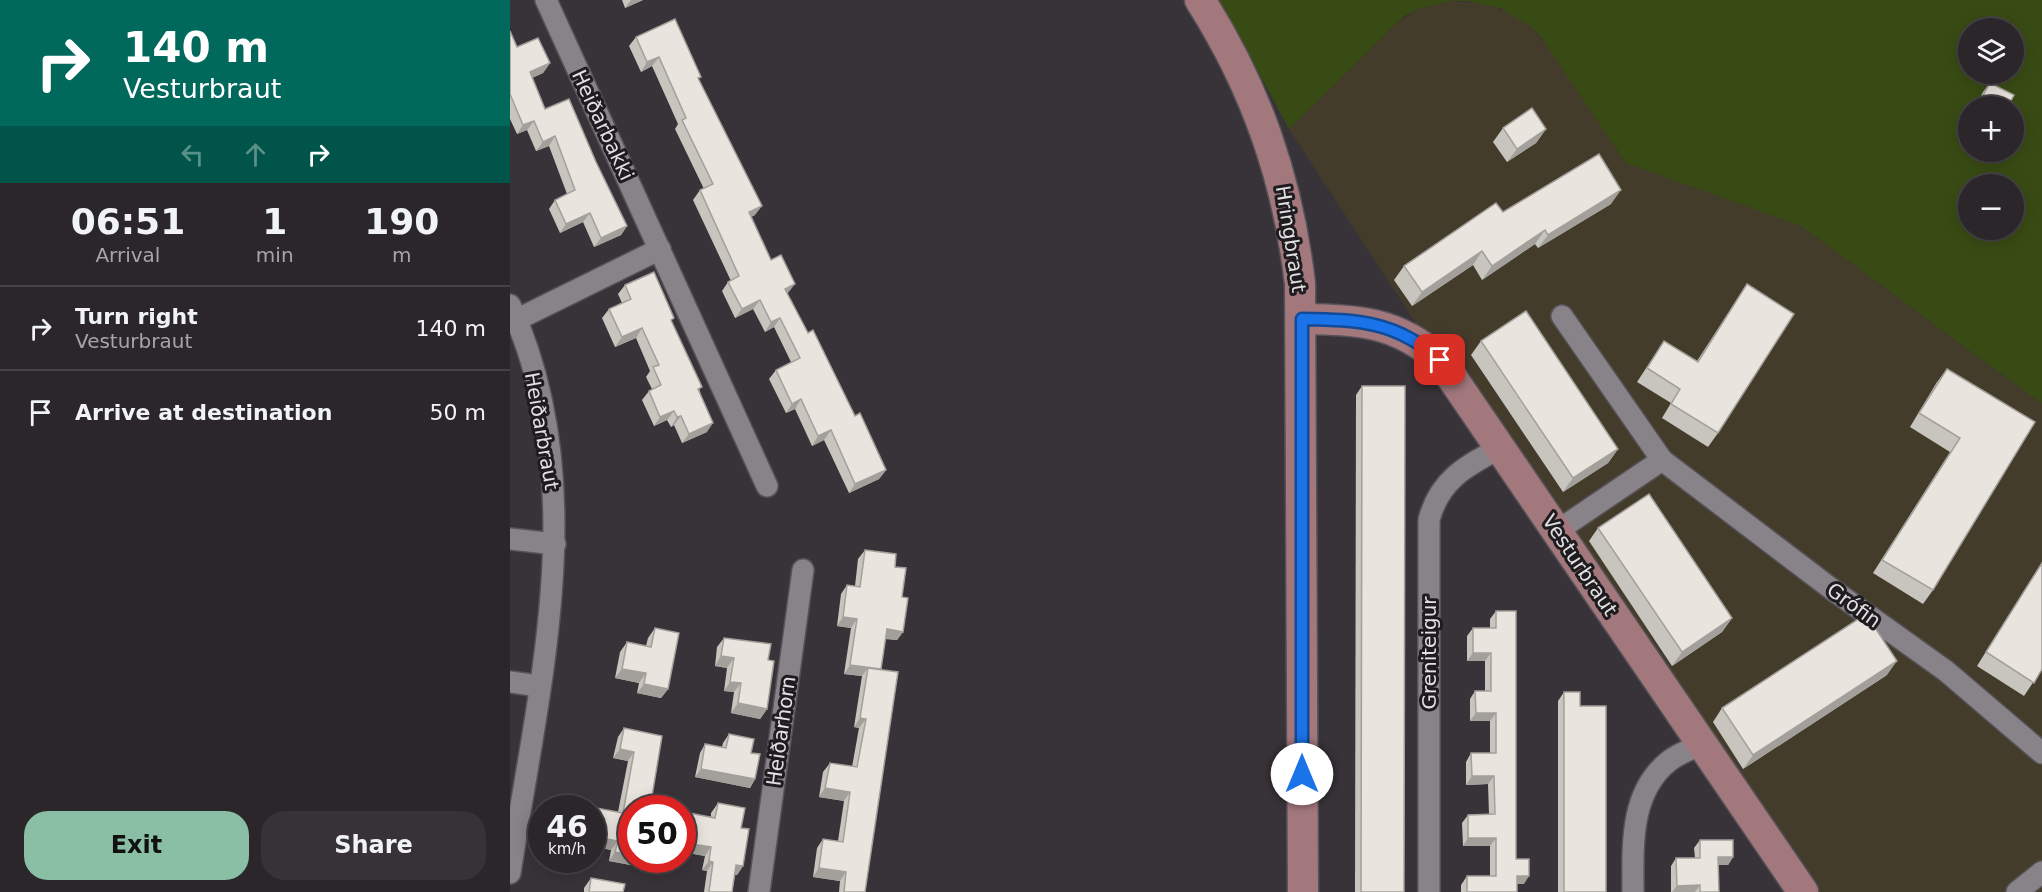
<!DOCTYPE html>
<html lang="en">
<head>
<meta charset="utf-8">
<style>
	:root { --surface:#2a262a; --page:#363236; --text:#f1f3f6; --muted:#a5a5a8; --line:#464347; --accent:#8abfa5 }
	body { margin:0; font-family:"DejaVu Sans",sans-serif; background:var(--page); color:var(--text); height:100vh; display:flex; flex-direction:column; font-size:22px; white-space:nowrap }
	* { box-sizing:border-box; margin:0 }
	p { font-size:20px; color:var(--muted) }
	.icon { flex:none; width:33px; height:33px; fill:none; stroke:currentColor; stroke-width:2; stroke-linecap:round; stroke-linejoin:round }
	.map { position:relative; flex:1; overflow:hidden }
	.side { display:flex; flex-direction:column; background:var(--surface); width:510px }
	.side>* { flex:none }
	.hud { background:#00695c; color:#fff; overflow:hidden }
	.controls { position:absolute; left:1448px; top:18px; display:grid; gap:12px }
	.controls a { display:grid; place-items:center; width:66px; height:66px; border-radius:50%; background:var(--surface); box-shadow:0 3px 15px #0003,0 0 0 2px var(--line); font-size:30px }
	.speed { position:absolute; left:18px; top:795px; display:flex; gap:12px; font-size:30px; font-weight:700; text-align:center }
	.speed>* { display:grid; place-content:center; width:78px; height:78px; border-radius:50%; background:var(--surface); box-shadow:0 3px 15px #0003,0 0 0 2px var(--line); line-height:1 }
	.speed small { font-size:15px; font-weight:400 }
	.speed .limit { border:9px solid #d22; background:#fff; color:#111 }
	.pin { position:absolute; display:grid; place-items:center; width:51px; height:51px; color:#fff; margin:-26px; border-radius:12px; box-shadow:0 3px 9px #0006 }
	.me { position:absolute; width:66px; margin:-33px; rotate:0deg; stroke-linejoin:round; filter:drop-shadow(0 0 4px #0008) }
	.turn { display:flex; align-items:center; gap:21px; height:126px; padding:0 24px; font-size:27px }
	.turn .icon { width:78px; height:78px; stroke-width:2.5 }
	.turn b { display:block; font-size:42px; line-height:51px }
	.lanes { display:flex; align-items:center; height:57px; padding:0 24px; background:#0003; justify-content:center; gap:30px; direction:ltr }
	.lanes .off { opacity:.35 }
	.eta { display:flex; justify-content:space-evenly; align-items:center; height:102px; text-align:center }
	.eta b { font-size:36px; font-weight:700; line-height:42px }
	.action { display:flex; gap:12px; margin-top:auto; padding:12px 24px }
	.action a { flex:1; height:69px; border-radius:24px; background:var(--accent); color:#111; font-size:24px; font-weight:700; line-height:69px; text-align:center }
	.action a+a { background:var(--page); color:var(--text) }
	ul { padding:0; list-style:none }
	li { display:flex; align-items:center; gap:18px; height:84px; padding:0 24px; border-top:2px solid var(--line) }
	li div { flex:1 }
	li b { display:block; font-size:22px }
	li em { font-style:normal }
	main { display:flex; flex:1; min-height:0 }
	.map>svg:first-child { display:block }
</style>
</head>
<body>
<main>
<section class="side">
<div class="hud">
<div class="turn"><svg class="icon" aria-label="right" viewBox="0 0 24 24"><path d="M7 20v-9h11M14 6l5 5-5 5"/></svg><div><b>140 m</b>Vesturbraut</div></div>
<div class="lanes"><svg class="icon off" aria-label="left" viewBox="0 0 24 24"><path d="M17 20v-9H6M10 6l-5 5 5 5"/></svg><svg class="icon off" aria-label="ahead" viewBox="0 0 24 24"><path d="M12 20V5M6 11l6-6 6 6"/></svg><svg class="icon" aria-label="right" viewBox="0 0 24 24"><path d="M7 20v-9h11M14 6l5 5-5 5"/></svg></div>
</div>
<div class="eta">
<div><b>06:51</b><p>Arrival</p></div>
<div><b>1</b><p>min</p></div>
<div><b>190</b><p>m</p></div>
</div>
<ul>
<li><svg class="icon" aria-label="right" viewBox="0 0 24 24"><path d="M7 20v-9h11M14 6l5 5-5 5"/></svg><div><b>Turn right</b><p>Vesturbraut</p></div><em>140 m</em></li>
<li><svg class="icon" aria-label="arrive" viewBox="0 0 24 24"><path d="M6 21V4h12l-3 4 3 4H6"/></svg><div><b>Arrive at destination</b></div><em>50 m</em></li>
</ul>
<div class="action"><a>Exit</a><a>Share</a></div>
</section>
<div class="map">
<svg width="1532" height="892" viewBox="0 0 1532 892">
	<rect width="100%" height="100%" fill="#383338"/>
	<path fill="#443c2b" d="M940,1L974,3L1005,15L1019,25L1041,50L1116,163L1291,226L1532,404V892H1293L930,360L779,129L879,28L908,9Z"/>
	<path fill="#394b14" fill-rule="evenodd" d="M705,0H1532V404L1291,226L1116,163L1031,37L1019,25L990,8L957,1H940L908,9L893,17L779,129L724,27ZM1458,28H1503V74H1458ZM1458,106H1503V152H1458ZM1458,184H1503V230H1458Z"/>
	<g fill="none" stroke-linecap="round" stroke-linejoin="round">
		<defs>
			<g id="street">
				<path d="M36,0L257,486"/>
				<path d="M0,305C83,484 28,689 0,873"/>
				<path d="M1052,316L1152,460L1323,590L1436,671L1532,753"/>
				<path d="M0,323L150,249"/>
				<path d="M1047,531L1152,460"/>
				<path d="M0,539L45,544"/>
				<path d="M0,682L29,686"/>
				<path d="M249,892L293,570"/>
				<path d="M919,892V520C929,480 956,466 990,448"/>
				<path d="M1123,892C1123,847 1119,793 1159,761C1168,754 1181,749 1192,744"/>
				<path d="M1507,892L1532,872"/>
			</g>
			<g id="secondary">
				<path d="M690,0C746,88 778,180 790,284L793,892"/>
				<path d="M792,319C849,320 886,321 930,360L1293,892"/>
			</g>
		</defs>
		<use href="#street" stroke="#565257" stroke-width="24"/>
		<use href="#secondary" stroke="#565257" stroke-width="33"/>
		<use href="#street" stroke="#888389" stroke-width="21"/>
		<use href="#secondary" stroke="#a2787d" stroke-width="30"/>
	</g>
	<g fill="#c8c4be">
		<path d="M112,0H133L115,8Z"/>
		<path d="M0,31L7,47L40,63L33,73L22,78L35,109L86,162L117,226L111,235L84,247L73,222L50,233L39,209L45,200L57,194L39,146L26,151L17,130L7,134L0,119Z"/>
		<path d="M126,37L189,80L245,215L241,217L261,260L278,293L277,294L298,333L376,470L369,479L339,493L314,440L302,446L285,409L276,413L259,379L266,370L281,362L264,327L255,332L243,309L225,318L212,291L218,282L221,281L183,200L190,190L194,189L165,129L168,124L142,66L131,72L119,46Z"/>
		<path d="M1480,83L1498,106H1466L1473,92Z"/>
		<path d="M993,128L1036,129L1026,143L997,162L983,142Z"/>
		<path d="M1101,204L1028,248L1025,244L972,280L963,265L902,306L884,280L894,266L993,212Z"/>
		<path d="M1237,284L1208,433L1198,447L1152,418L1161,403L1127,382L1154,341L1187,361Z"/>
		<path d="M115,285L162,322L190,391L197,432L172,443L164,425L161,427L157,420L144,426L132,400L139,391L142,389L136,377L140,371L126,338L105,347L92,318L99,309L112,303L108,294Z"/>
		<path d="M971,341L1108,449L1098,463L1053,492L961,355Z"/>
		<path d="M1437,369L1525,422L1423,590L1413,604L1363,573L1440,452L1400,427L1427,382Z"/>
		<path d="M852,386L894,892H845L846,395Z"/>
		<path d="M1088,528L1222,618L1212,632L1162,666L1079,541Z"/>
		<path d="M355,550L385,567L392,597L393,632L387,640L375,639L371,669L355,892H329L330,881L303,877L307,848L313,839L328,841L334,801L309,797L313,772L320,763L342,767L349,728L344,727L352,676L334,674L341,628L327,626L331,594L337,585L345,586L348,559Z"/>
		<path d="M1532,562V669L1514,696L1467,666Z"/>
		<path d="M986,611L1006,859L1014,884H1007V892H951V885L957,876H980V846H953L952,823L958,815L979,814L978,784L956,785V762L961,753H980V721H960V699L965,691H975V661H957V636L963,628H980V619Z"/>
		<path d="M145,628L158,689L151,698L127,693L129,683L105,678L110,652L117,642L136,646L138,638Z"/>
		<path d="M214,638L258,660L257,709L250,719L221,713L224,692L214,691L217,668L205,666L207,647Z"/>
		<path d="M1377,675L1233,769L1203,722L1212,708Z"/>
		<path d="M1054,692L1070,706L1096,892H1048V701Z"/>
		<path d="M114,728L152,736L122,860H131L126,866L99,861L101,850L82,846V814L87,808L108,812L118,761L103,758L108,737Z"/>
		<path d="M219,734L241,753L245,779L240,788L185,777L190,753L195,744L212,747L213,743Z"/>
		<path d="M208,803L231,828L233,866L227,875H225L222,892H194L197,871L192,870L195,856L172,852L173,822L179,813L201,817V813Z"/>
		<path d="M1190,840L1223,857L1218,865H1208L1209,892H1161V866L1166,858H1185L1184,848Z"/>
		<path d="M81,878L113,892H74V888Z"/>
	</g>
	<g fill="#a3a09b">
		<path d="M121,0H133L115,8Z"/>
		<path d="M149,57L142,66L131,72L137,62Z"/>
		<path d="M40,63L33,73L13,82L20,72Z"/>
		<path d="M24,121L17,130L7,134L13,125Z"/>
		<path d="M1036,129L1026,143L997,162L1007,149Z"/>
		<path d="M45,136L39,146L26,151L33,142Z"/>
		<path d="M1111,190L1101,204L1028,248L1038,235Z"/>
		<path d="M252,206L245,215L232,221L239,212Z"/>
		<path d="M80,213L73,222L50,233L56,224Z"/>
		<path d="M117,226L111,235L84,247L91,238Z"/>
		<path d="M1035,230L1025,244L972,280L982,266Z"/>
		<path d="M972,251L963,265L902,306L912,292Z"/>
		<path d="M285,284L278,293L268,298L275,289Z"/>
		<path d="M250,300L243,309L225,318L232,309Z"/>
		<path d="M270,318L264,327L255,332L261,322Z"/>
		<path d="M132,328L126,338L105,347L112,337Z"/>
		<path d="M291,399L285,409L276,413L282,404Z"/>
		<path d="M164,411L157,420L144,426L150,417Z"/>
		<path d="M171,416L164,425L161,427L167,417Z"/>
		<path d="M203,423L197,432L172,443L179,434Z"/>
		<path d="M321,430L314,440L302,446L308,436Z"/>
		<path d="M1108,449L1098,463L1053,492L1063,478Z"/>
		<path d="M376,470L369,479L339,493L345,484Z"/>
		<path d="M333,617L347,619L341,628L327,626Z"/>
		<path d="M1222,618L1212,632L1162,666L1172,652Z"/>
		<path d="M377,629L393,632L387,640L371,638Z"/>
		<path d="M963,653H981L975,661H957Z"/>
		<path d="M211,656L224,658L217,668L205,666Z"/>
		<path d="M1387,661L1377,675L1233,769L1243,755Z"/>
		<path d="M340,665L371,669L358,668L352,676L334,674Z"/>
		<path d="M112,669L136,673L129,683L105,678Z"/>
		<path d="M220,682L231,683L224,692L214,691Z"/>
		<path d="M134,684L158,689L151,698L127,693Z"/>
		<path d="M228,703L257,709L250,719L221,713Z"/>
		<path d="M966,713H986L980,721H960Z"/>
		<path d="M350,718L356,719L349,728L344,727Z"/>
		<path d="M110,749L124,752L118,761L103,758Z"/>
		<path d="M191,769L245,779L240,788L185,777Z"/>
		<path d="M962,776H984L978,784L956,785Z"/>
		<path d="M315,788L340,792L334,801L309,797Z"/>
		<path d="M82,836L108,841L101,850L82,846Z"/>
		<path d="M958,838H986L980,846H953Z"/>
		<path d="M175,843L201,847L195,856L172,852V846Z"/>
		<path d="M105,852L122,855V860H131L126,866L99,861Z"/>
		<path d="M1208,857H1223L1218,865H1203Z"/>
		<path d="M199,861L203,862L197,871L192,870Z"/>
		<path d="M226,865L233,866L227,875L220,874Z"/>
		<path d="M309,868L336,872L330,881L303,877Z"/>
		<path d="M1007,876H1019L1014,884H1001Z"/>
		<path d="M1190,885L1185,892H1162L1167,886Z"/>
	</g>
	<g fill="#e9e4dd" stroke="#a3a09b" stroke-width="1.5">
		<path d="M165,19L191,77L188,78L252,206L239,212L261,260L271,255L285,284L275,289L298,333L303,330L345,416L350,413L376,470L345,484L321,430L308,436L291,399L282,404L266,370L290,358L270,318L261,322L250,300L232,309L218,282L229,276L190,190L203,184L172,120L176,118L149,57L137,62L126,37Z"/>
		<path d="M0,31L7,47L28,38L40,63L20,72L35,109L59,99L86,162L117,226L91,238L80,213L56,224L45,200L65,190L45,136L33,142L24,121L13,125L0,94Z"/>
		<path d="M1480,83L1504,95L1498,106H1467Z"/>
		<path d="M1022,108L1036,129L1007,149L993,128Z"/>
		<path d="M1089,154L1111,190L1038,235L1035,230L982,266L972,251L912,292L894,266L986,203L993,212Z"/>
		<path d="M144,272L164,318L161,320L192,387L188,389L203,423L179,434L171,416L167,417L164,411L150,417L139,391L151,385L143,367L149,365L132,328L112,337L99,309L121,299L115,285Z"/>
		<path d="M1237,284L1284,314L1208,433L1161,404L1170,389L1137,368L1154,341L1188,362Z"/>
		<path d="M1016,311L1108,449L1063,478L971,341Z"/>
		<path d="M1437,369L1525,422L1423,590L1372,560L1450,438L1409,413Z"/>
		<path d="M852,386H895L894,892H851Z"/>
		<path d="M1139,494L1222,618L1172,652L1088,528Z"/>
		<path d="M355,550L386,554L385,567L396,568L392,597L398,598L393,632L377,629L371,669L340,665L347,619L333,617L337,585L350,587Z"/>
		<path d="M1532,563V669L1524,683L1476,652Z"/>
		<path d="M986,611H1006V859H1019V876H1007V892H957V876H986V838H958V815L985,814L984,776H962L961,753H986V713H966L965,691H981V653H963V628H986Z"/>
		<path d="M1356,614L1387,661L1243,755L1212,708Z"/>
		<path d="M145,628L169,633L158,689L134,684L136,673L112,669L117,642L141,647Z"/>
		<path d="M214,638L261,644L258,660L264,661L257,709L228,703L231,683L220,682L224,658L211,656Z"/>
		<path d="M358,668L388,672L355,892H334L336,872L309,868L313,839L333,842L340,792L315,788L320,763L347,767L356,719L350,718Z"/>
		<path d="M1054,692H1070V706H1096V892H1054Z"/>
		<path d="M114,728L152,736L140,808H122V855L105,852L108,841L82,836V830L87,808L113,813L124,752L110,749Z"/>
		<path d="M219,734L244,739L241,753L250,754L245,779L191,769L195,744L216,748Z"/>
		<path d="M208,803L235,808L231,828L239,829L233,866L226,865L222,892H199L203,862L199,861L201,847L175,843L179,813L205,818Z"/>
		<path d="M1190,840H1223V857H1208L1209,892H1190V885L1167,886L1166,858H1190Z"/>
		<path d="M81,878L115,884L113,892H79Z"/>
	</g>
	<g fill="none" stroke-linecap="round" stroke-linejoin="round">
		<defs>
			<path id="route" d="M792,774V319C849,320 886,321 930,360"/>
		</defs>
		<use href="#route" stroke="#114b97" stroke-width="15"/>
		<use href="#route" stroke="#1a73e8" stroke-width="10"/>
	</g>
	<g text-anchor="middle" dominant-baseline="central" stroke-width="6" stroke-linejoin="round" paint-order="stroke">
		<g font-size="20" fill="#e3e0e3" stroke="#1e1c1e">
			<text transform="translate(93 125) rotate(65)">Heiðarbakki</text>
			<text transform="translate(781 239) rotate(81)">Hringbraut</text>
			<text transform="translate(32 431) rotate(80)">Heiðarbraut</text>
			<text transform="translate(1070 565) rotate(56)">Vesturbraut</text>
			<text transform="translate(1344 605) rotate(36)">Grófin</text>
			<text transform="translate(919 653) rotate(-90)">Greniteigur</text>
			<text transform="translate(271 731) rotate(-82)">Heiðarhorn</text>
		</g>
	</g>
</svg>
<div class="controls">
<a><svg class="icon" aria-label="layers" viewBox="0 0 24 24"><path d="M12 4l9 5-9 5-9-5zM3 14l9 5 9-5"/></svg></a>
<a>+</a>
<a>−</a>
</div>
<div class="speed"><div>46<small>km/h</small></div><div class="limit">50</div></div>
<div class="pin" style="left:930px;top:360px;background:#d93025"><svg class="icon" aria-label="arrive" viewBox="0 0 24 24"><path d="M6 21V4h12l-3 4 3 4H6"/></svg></div>
<svg class="me" style="left:792px;top:774px" viewBox="-20 -20 40 40"><circle r="19" fill="#fff"/><path d="M0-13L10 11 0 6-10 11z" fill="#1a73e8"/></svg>
</div>
</main>
</body>
</html>
